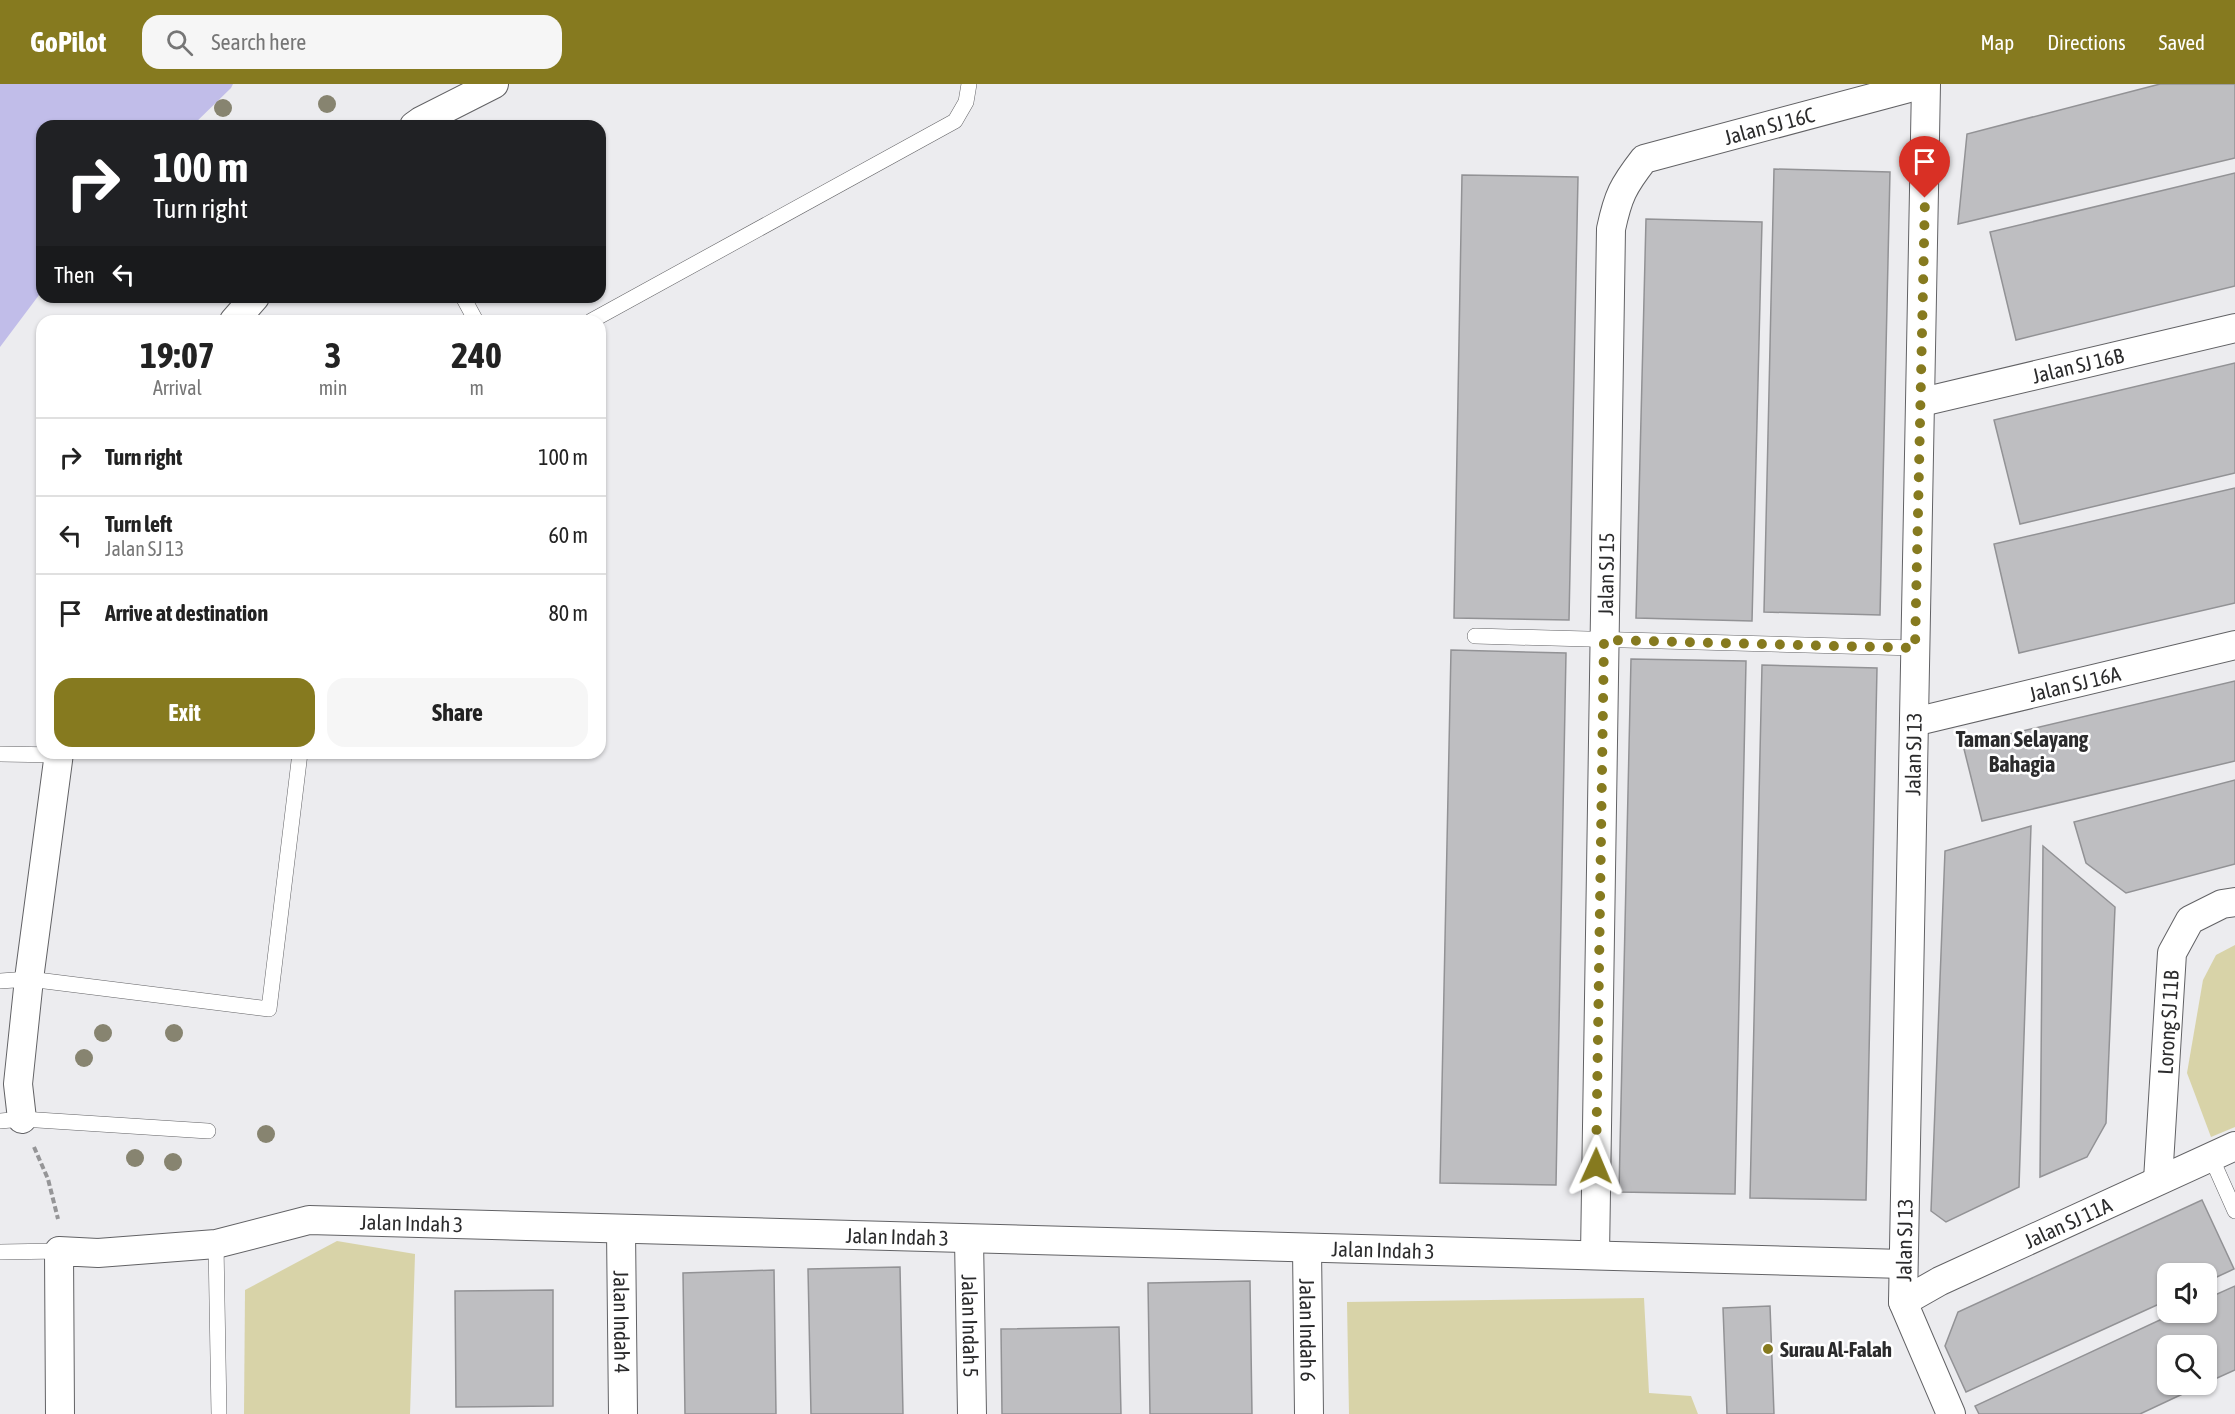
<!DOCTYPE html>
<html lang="en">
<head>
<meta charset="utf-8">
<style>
	:root { --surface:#fff; --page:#f6f6f6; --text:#222; --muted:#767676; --line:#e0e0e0; --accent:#867a1f }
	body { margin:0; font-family:"Asap Condensed",sans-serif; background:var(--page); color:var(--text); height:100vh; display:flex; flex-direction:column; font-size:22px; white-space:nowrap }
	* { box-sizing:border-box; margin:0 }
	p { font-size:20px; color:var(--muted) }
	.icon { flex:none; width:33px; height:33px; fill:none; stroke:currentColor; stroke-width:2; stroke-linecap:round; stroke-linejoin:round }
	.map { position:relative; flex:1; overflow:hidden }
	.panel { position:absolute; left:36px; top:231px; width:570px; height:444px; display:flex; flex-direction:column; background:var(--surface); border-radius:18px; box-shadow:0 2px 4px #0004 }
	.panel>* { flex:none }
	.hud { position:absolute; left:36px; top:36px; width:570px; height:183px; border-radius:18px; box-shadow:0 2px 4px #0004; background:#202124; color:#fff; overflow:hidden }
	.controls { position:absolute; left:2157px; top:1179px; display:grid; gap:12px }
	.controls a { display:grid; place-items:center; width:60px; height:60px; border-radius:12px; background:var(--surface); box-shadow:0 2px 4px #0004; font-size:30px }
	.pin { position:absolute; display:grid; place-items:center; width:51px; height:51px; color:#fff; margin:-62px -26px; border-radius:50% 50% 50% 0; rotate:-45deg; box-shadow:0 0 6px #0007 }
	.pin .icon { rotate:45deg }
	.me { position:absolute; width:66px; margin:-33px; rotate:1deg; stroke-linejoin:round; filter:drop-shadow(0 0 4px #0008) }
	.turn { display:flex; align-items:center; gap:21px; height:126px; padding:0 18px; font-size:27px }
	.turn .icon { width:78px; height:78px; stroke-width:2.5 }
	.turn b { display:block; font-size:42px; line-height:51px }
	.then { display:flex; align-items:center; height:57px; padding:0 18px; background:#0003; gap:12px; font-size:22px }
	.eta { display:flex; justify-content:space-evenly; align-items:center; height:102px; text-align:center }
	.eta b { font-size:36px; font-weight:700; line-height:42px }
	.button { display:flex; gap:12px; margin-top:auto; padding:12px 18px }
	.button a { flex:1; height:69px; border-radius:18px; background:var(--accent); color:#fff; font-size:24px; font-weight:700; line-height:69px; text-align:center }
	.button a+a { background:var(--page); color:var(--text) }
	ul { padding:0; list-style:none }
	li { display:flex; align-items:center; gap:18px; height:78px; padding:0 18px; border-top:2px solid var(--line) }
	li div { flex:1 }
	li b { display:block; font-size:22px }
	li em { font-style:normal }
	header { display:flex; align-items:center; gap:36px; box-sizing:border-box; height:84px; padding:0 30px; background:var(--accent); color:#fff }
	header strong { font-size:28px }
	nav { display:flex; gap:33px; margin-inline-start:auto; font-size:21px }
	.search { width:420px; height:54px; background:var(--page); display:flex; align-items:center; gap:15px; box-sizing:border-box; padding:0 21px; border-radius:18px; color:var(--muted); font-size:22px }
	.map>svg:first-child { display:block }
</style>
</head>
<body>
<header>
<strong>GoPilot</strong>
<div class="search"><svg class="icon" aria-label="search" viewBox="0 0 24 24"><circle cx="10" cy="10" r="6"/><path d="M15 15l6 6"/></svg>Search here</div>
<nav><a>Map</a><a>Directions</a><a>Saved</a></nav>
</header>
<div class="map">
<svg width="2235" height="1330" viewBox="0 0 2235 1330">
	<rect width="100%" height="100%" fill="#ececef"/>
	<g fill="#d8d3a8">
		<path d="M2235,861V1043L2211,1053L2187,989L2203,896L2216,871Z"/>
		<path d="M337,1157L415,1170L410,1330H244L245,1206Z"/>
		<path d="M1644,1214L1649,1309L1691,1312L1698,1330H1349L1347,1218Z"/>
	</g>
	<path fill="#c1bde9" d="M0,0H233L231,4L192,42H42V207L0,263Z"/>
	<g fill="#bebec1" stroke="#929295" stroke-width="1.5">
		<path d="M2160,0H2235V74L1958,140L1967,50Z"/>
		<path d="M1774,85L1890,88L1880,531L1764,528Z"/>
		<path d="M2235,89V202L2016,256L1990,148Z"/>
		<path d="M1462,91L1578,93L1569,536L1454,534Z"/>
		<path d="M1646,135L1762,138L1752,537L1636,534Z"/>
		<path d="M2235,279V389L2020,440L1994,336Z"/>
		<path d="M2235,404V519L2019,569L1994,460Z"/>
		<path d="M1451,566L1566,569L1556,1101L1440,1099Z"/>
		<path d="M1631,575L1746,577L1735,1110L1619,1108Z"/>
		<path d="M1762,581L1877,584L1866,1116L1750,1114Z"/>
		<path d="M2235,597V677L1982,737L1963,661Z"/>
		<path d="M2235,696V780L2126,809L2086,779L2074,738Z"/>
		<path d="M2031,742L2019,1103L1946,1138L1931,1127L1945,767Z"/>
		<path d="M2043,762L2115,823L2106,1039L2087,1073L2040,1093Z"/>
		<path d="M2202,1116L2234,1185L2206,1198V1190H2168V1216L1966,1308L1945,1262L1958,1228Z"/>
		<path d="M900,1183L903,1330H811L808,1185Z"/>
		<path d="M774,1186L776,1330H685L683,1189Z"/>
		<path d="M1250,1197L1252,1330H1150L1148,1199Z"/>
		<path d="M2235,1202V1286L2206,1299V1262H2168V1300H2204L2140,1330H1979L1975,1322L2177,1228H2206V1215Z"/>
		<path d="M553,1206V1322L456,1323L455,1207Z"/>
		<path d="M1770,1222L1774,1330H1727L1723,1224Z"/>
		<path d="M1119,1243L1121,1330H1002L1001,1245Z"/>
	</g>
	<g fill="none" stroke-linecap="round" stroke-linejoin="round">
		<defs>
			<g id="lane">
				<path d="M463,213L476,237"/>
				<path d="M591,237L955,37L966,18L969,0"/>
				<path d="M1475,552L1915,564"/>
				<path d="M0,670L59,671"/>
				<path d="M0,897L29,895L269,925L300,669"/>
				<path d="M0,1037L22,1035L208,1047"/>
				<path d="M2211,1073L2235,1127"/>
				<path d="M216,1160L219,1330"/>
				<path d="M0,1168L59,1167"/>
			</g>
			<g id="street">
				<path d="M1926,0L1903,1218L1951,1330"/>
				<path d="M414,42L421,37L494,0"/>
				<path d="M234,237L255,213"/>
				<path id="s1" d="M1922,318L2235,244"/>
				<path id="s2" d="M1914,638L2235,561"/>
				<path d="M22,1035L18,1000L29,895L59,669"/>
				<path id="s3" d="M2158,1096L2172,869L2190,836L2222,820L2235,818"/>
				<path id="s4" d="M621,1146L623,1330"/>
				<path id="s5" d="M969,1155L972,1330"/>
				<path id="s6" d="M1307,1164L1309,1330"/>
				<path id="s7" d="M1595,1171L1611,145C1618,112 1623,102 1644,75L1924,0"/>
				<path id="s8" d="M1903,1218L1940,1197L2235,1062"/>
				<path id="s9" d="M60,1330L59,1167L98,1169L216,1160L309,1136L1903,1180"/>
			</g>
		</defs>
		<use href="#lane" stroke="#626265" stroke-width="16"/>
		<use href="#street" stroke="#626265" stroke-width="30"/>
		<path stroke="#959597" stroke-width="4" stroke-dasharray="6 3" stroke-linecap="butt" d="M34,1063L48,1095L58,1135"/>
		<use href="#lane" stroke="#fff" stroke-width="15"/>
		<use href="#street" stroke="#fff" stroke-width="28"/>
	</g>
	<g fill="#878470">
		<circle cx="327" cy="20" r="9"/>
		<circle cx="223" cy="24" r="9"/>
		<circle cx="103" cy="949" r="9"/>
		<circle cx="174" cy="949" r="9"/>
		<circle cx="84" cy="974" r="9"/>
		<circle cx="266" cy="1050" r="9"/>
		<circle cx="135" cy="1074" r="9"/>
		<circle cx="173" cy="1078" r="9"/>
	</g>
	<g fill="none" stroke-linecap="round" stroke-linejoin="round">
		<path stroke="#867a1f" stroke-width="10" stroke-dasharray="0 18" d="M1596,1082L1604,556L1915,564L1925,114"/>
	</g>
	<circle fill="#867a1f" stroke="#fff" stroke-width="2" cx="1768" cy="1265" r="6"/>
	<g text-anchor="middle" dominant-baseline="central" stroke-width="5" stroke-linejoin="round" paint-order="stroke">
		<g font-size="21" fill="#2b2b2c" stroke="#fff">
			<text stroke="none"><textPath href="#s7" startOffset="1234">Jalan SJ 16C</textPath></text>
			<text stroke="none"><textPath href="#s1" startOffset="160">Jalan SJ 16B</textPath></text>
			<text stroke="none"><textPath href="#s7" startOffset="681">Jalan SJ 15</textPath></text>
			<text stroke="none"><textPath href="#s2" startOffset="165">Jalan SJ 16A</textPath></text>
			<text transform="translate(1913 670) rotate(-89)">Jalan SJ 13</text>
			<text stroke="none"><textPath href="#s3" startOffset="158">Lorong SJ 11B</textPath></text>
			<text stroke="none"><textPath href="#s8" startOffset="183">Jalan SJ 11A</textPath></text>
			<text stroke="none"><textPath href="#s9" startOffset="519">Jalan Indah 3</textPath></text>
			<text stroke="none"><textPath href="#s9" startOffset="1005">Jalan Indah 3</textPath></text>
			<text transform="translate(1904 1156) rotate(-89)">Jalan SJ 13</text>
			<text stroke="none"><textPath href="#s9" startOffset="1491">Jalan Indah 3</textPath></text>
			<text stroke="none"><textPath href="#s4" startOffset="92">Jalan Indah 4</textPath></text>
			<text stroke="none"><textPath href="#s5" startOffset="87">Jalan Indah 5</textPath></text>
			<text stroke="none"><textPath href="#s6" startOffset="82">Jalan Indah 6</textPath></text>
		</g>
		<g font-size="21" font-weight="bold" fill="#2b2b2c" stroke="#fff" text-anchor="start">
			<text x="1780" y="1265">Surau Al-Falah</text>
		</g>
		<g font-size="22" font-weight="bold" fill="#2b2b2c" stroke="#fff">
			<text x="2022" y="655">Taman Selayang<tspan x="2022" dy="25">Bahagia</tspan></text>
		</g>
	</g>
</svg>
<div class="controls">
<a><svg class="icon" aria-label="sound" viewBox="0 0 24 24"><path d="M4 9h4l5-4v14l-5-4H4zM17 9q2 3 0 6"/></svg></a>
<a><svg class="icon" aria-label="search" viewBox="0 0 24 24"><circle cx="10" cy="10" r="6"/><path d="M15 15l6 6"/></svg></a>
</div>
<div class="pin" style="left:1925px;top:114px;background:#d93025"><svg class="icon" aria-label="arrive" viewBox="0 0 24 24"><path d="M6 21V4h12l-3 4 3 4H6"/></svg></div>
<svg class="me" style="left:1596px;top:1082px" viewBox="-20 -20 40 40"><path d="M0-17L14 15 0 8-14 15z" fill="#867a1f" stroke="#fff" stroke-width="4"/></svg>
<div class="hud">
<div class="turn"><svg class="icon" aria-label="right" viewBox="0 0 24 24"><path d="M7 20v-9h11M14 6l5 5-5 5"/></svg><div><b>100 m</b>Turn right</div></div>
<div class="then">Then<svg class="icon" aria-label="left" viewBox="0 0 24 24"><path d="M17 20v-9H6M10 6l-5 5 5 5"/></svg></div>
</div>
<section class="panel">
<div class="eta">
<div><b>19:07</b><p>Arrival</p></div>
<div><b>3</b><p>min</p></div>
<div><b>240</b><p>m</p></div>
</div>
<ul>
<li><svg class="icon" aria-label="right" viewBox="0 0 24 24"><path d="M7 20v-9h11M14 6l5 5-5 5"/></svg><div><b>Turn right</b></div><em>100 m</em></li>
<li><svg class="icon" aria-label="left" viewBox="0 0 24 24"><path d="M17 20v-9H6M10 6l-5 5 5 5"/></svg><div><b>Turn left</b><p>Jalan SJ 13</p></div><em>60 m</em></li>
<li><svg class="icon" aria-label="arrive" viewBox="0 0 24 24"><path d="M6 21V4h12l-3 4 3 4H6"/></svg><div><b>Arrive at destination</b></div><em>80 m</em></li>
</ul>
<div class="button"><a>Exit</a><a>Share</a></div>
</section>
</div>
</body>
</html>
